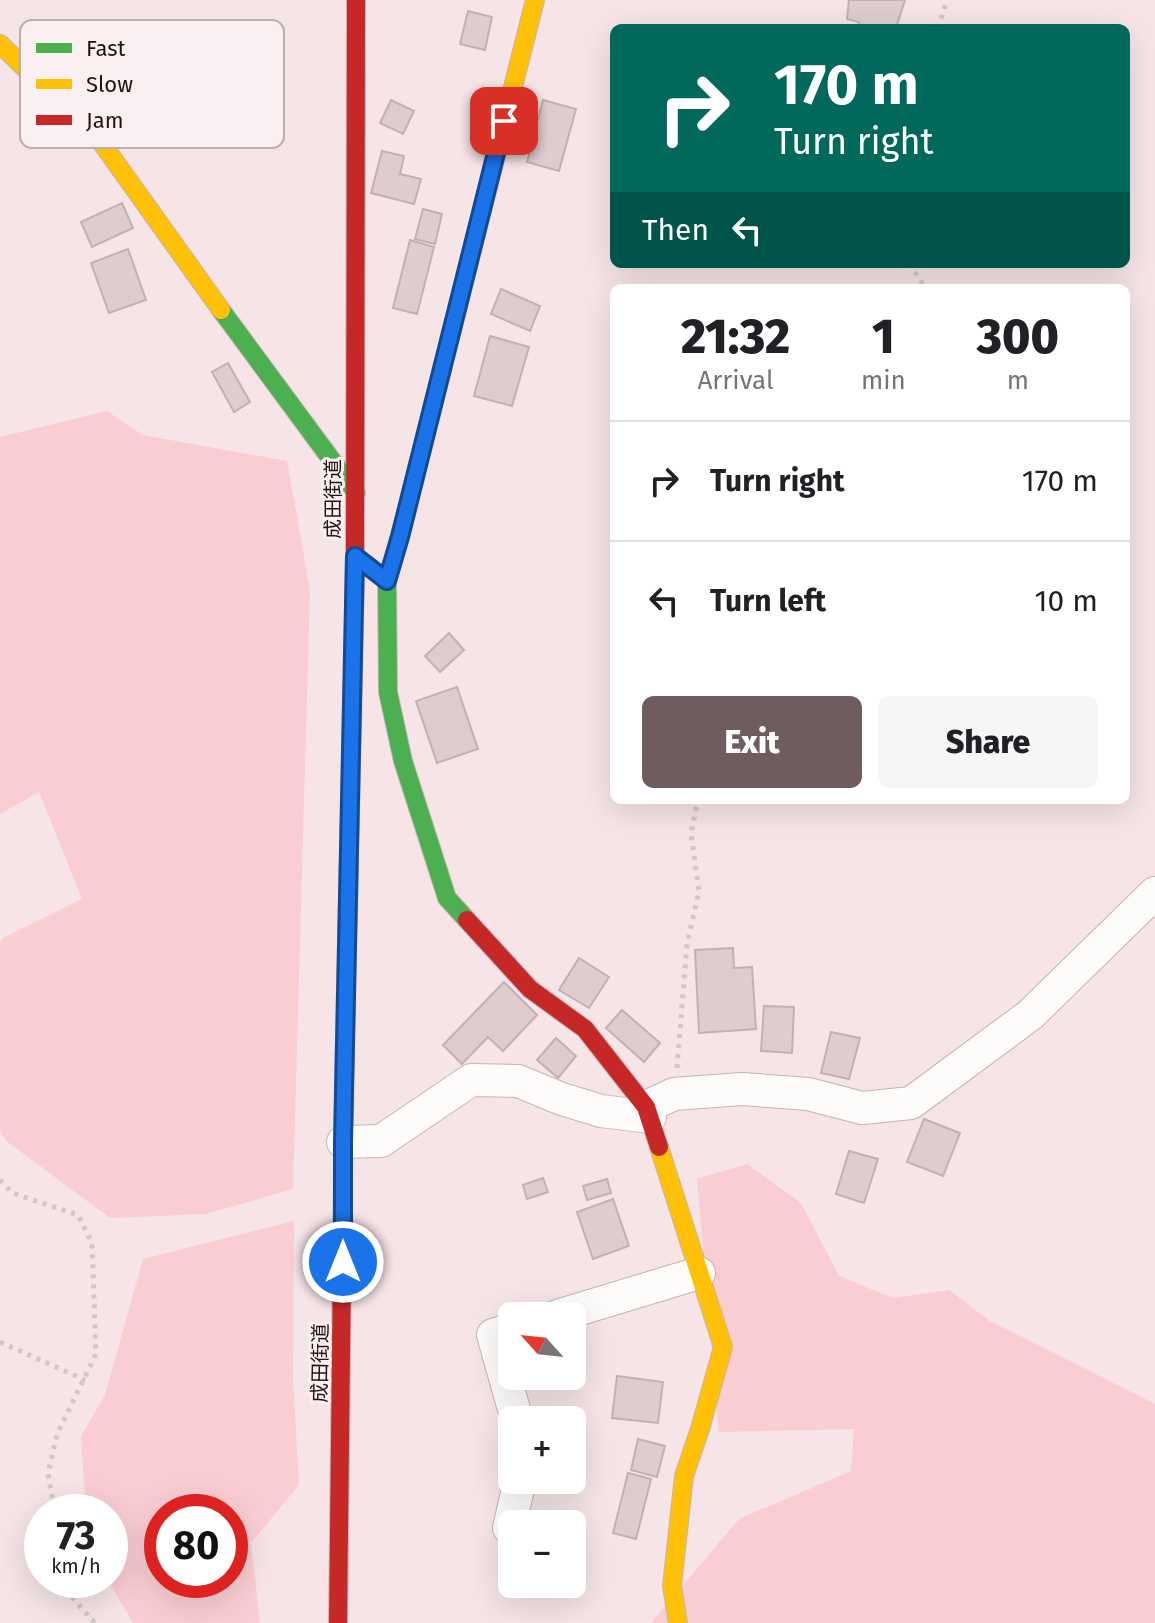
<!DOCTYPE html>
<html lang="en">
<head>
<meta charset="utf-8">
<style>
	:root { --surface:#fff; --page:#f6f6f6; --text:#202124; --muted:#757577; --line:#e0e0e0; --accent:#6e5c5e }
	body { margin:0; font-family:"Fira Sans","Noto Sans JP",sans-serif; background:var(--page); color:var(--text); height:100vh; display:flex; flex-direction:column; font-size:30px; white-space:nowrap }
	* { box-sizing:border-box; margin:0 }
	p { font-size:26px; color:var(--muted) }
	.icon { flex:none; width:44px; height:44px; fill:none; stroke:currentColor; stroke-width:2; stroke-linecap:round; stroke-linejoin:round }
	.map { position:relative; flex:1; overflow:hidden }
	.details { position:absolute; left:610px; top:284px; width:520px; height:520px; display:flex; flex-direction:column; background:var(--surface); border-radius:12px; box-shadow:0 8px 32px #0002 }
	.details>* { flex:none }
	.hud { position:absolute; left:610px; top:24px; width:520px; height:244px; border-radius:12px; box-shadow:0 8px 32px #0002; background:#00695c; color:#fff; overflow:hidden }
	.needle { width:52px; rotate:297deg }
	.fabs { position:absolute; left:498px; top:1302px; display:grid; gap:16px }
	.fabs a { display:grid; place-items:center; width:88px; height:88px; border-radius:12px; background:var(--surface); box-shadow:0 8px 32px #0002; font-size:40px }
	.speed { position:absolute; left:24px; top:1494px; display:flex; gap:16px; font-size:40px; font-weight:700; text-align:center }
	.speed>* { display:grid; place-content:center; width:104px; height:104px; border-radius:50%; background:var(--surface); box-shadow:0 8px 32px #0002; line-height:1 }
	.speed small { font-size:20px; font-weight:400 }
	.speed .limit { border:12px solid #d22; background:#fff; color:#111 }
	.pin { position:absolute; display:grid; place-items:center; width:68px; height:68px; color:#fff; margin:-34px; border-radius:16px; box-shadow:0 4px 12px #0006 }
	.me { position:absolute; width:88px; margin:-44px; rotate:0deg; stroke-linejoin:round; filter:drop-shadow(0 0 6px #0008) }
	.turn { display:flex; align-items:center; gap:28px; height:168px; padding:0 32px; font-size:36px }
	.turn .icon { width:104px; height:104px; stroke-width:2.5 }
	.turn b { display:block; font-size:56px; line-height:68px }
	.then { display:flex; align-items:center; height:76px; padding:0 32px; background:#0003; gap:16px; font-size:30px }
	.eta { display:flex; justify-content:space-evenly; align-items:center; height:136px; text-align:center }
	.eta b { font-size:48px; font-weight:800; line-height:56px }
	.primary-button { display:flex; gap:16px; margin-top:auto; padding:16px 32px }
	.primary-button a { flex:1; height:92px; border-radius:12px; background:var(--accent); color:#fff; font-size:32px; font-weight:800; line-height:92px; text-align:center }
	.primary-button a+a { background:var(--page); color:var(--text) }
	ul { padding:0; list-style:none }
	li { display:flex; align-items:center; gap:24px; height:120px; padding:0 32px; border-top:2px solid var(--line) }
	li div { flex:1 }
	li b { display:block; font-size:30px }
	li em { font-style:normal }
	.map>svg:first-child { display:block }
</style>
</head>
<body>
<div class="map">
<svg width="1155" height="1623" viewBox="0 0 1155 1623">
	<rect width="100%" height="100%" fill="#f6e4e6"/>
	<g fill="#facdd2" fill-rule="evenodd">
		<path d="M107,411L143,435L287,461L310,590L293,1189L206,1214L110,1218L5,1140L0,1129V943L3,938L82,899L39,792L0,814V437Z"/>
		<path d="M747,1164L801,1203L839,1276L893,1298L949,1290L990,1321L1155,1404V1623H651L739,1519L851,1471L854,1429L719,1432L697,1179Z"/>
		<path d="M294,1221L293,1377L299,1485L251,1543L260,1623H133L108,1580H110V1512H86L81,1436L105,1395L143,1259ZM162,1512H230V1580H162Z"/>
	</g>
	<g fill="#deccce" stroke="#c2b1b3" stroke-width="2">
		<path d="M849,0H905L896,28H858L859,22L847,19Z"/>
		<path d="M468,11L492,17L485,50L460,44Z"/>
		<path d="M391,100L414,111L403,134L380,123Z"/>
		<path d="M543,100L576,109L559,171L527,162Z"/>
		<path d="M382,151L404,156L400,174L421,179L414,204L371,193Z"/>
		<path d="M122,203L133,228L92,247L81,222Z"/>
		<path d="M423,209L442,214L435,244L415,239Z"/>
		<path d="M410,240L434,247L417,314L393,308Z"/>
		<path d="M128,249L146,300L109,313L91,263Z"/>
		<path d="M501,289L540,306L530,331L491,314Z"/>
		<path d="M490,336L529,347L512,406L474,396Z"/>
		<path d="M228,363L250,402L234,412L212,372Z"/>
		<path d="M449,633L464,650L440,672L425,656Z"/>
		<path d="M457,687L478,749L437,763L416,701Z"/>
		<path d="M733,948L734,968L752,967L756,1029L699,1033L695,950Z"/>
		<path d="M579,958L609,977L589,1008L559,990Z"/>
		<path d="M504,982L537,1015L503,1051L488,1037L462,1064L443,1045Z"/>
		<path d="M764,1006L794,1007L792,1053L761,1051Z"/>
		<path d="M622,1010L660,1043L644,1062L606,1028Z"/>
		<path d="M831,1032L860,1038L849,1079L821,1073Z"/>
		<path d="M556,1038L576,1056L558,1078L537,1060Z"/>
		<path d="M924,1119L960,1133L943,1176L907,1162Z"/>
		<path d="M849,1151L878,1159L864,1203L836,1194Z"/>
		<path d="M543,1178L548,1192L527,1199L523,1185Z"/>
		<path d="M607,1179L611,1193L587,1200L583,1186Z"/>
		<path d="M613,1199L629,1246L593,1259L577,1212Z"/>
		<path d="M617,1376L663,1382L658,1423L612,1418Z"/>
		<path d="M638,1439L665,1446L657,1477L631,1470Z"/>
		<path d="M628,1473L651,1479L636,1539L613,1533Z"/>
	</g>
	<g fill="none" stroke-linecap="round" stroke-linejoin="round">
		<defs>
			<g id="street">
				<path d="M646,1107L674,1094L742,1089L808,1094L862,1108L911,1103L1030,1015L1155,893"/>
				<path d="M343,1142L381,1141L471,1080L518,1081L562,1099L601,1111L650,1117"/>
				<path d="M557,1316L699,1273"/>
				<path d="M512,1329L493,1335L517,1420"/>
				<path d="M509,1528L520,1480"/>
			</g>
			<g id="fast">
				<path d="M221,310L356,493"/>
				<path d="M403,524L387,581L388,692L403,761L447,898L467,920"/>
			</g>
			<g id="slow">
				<path d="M0,44L101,142L221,310"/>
				<path d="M403,524L535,0"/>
				<path d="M344,1081L353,675"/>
				<path d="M659,1147L723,1347L700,1429L684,1476L672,1586L678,1623"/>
			</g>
			<g id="jam">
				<path d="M353,675L355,556L356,0"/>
				<path d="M467,920L530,989L585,1029L646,1107L659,1147"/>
				<path d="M338,1623L344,1081"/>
			</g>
		</defs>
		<use href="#street" stroke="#c5b4b6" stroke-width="34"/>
		<use href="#fast" stroke="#c5b4b6" stroke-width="20"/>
		<use href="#slow" stroke="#c5b4b6" stroke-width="20"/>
		<use href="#jam" stroke="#c5b4b6" stroke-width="20"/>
		<g stroke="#cfc8c9" stroke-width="5" stroke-dasharray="4 6" stroke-linecap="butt">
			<path d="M938,28L947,0"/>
			<path d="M909,264L926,288"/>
			<path d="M677,1068L687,944L699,891L691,833L698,800"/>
			<path d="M0,1180L12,1193L78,1215L92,1243L96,1354L57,1434L48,1474L55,1512"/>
			<path d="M0,1342L85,1380"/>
			<path d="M62,1580L68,1593L95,1623"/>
		</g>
		<use href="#street" stroke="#fefbfb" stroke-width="32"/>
		<use href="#fast" stroke="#4caf50" stroke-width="18"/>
		<use href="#slow" stroke="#ffc107" stroke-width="18"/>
		<use href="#jam" stroke="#c62828" stroke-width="18"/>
	</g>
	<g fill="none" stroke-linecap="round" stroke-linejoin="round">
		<defs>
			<path id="route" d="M343,1262V1142L355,556L387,581L400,537L504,121"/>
		</defs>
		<use href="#route" stroke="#114b97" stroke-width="20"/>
		<use href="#route" stroke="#1a73e8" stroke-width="14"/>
	</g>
	<g text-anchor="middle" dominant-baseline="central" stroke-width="6" stroke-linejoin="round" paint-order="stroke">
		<g font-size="20" fill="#241214" stroke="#fbf0f1">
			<text transform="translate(333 499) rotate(-90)">成田街道</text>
			<text transform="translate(320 1363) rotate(-89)">成田街道</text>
		</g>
	</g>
	<rect x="20" y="20" width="264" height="128" rx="12" fill="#fbf0f1" stroke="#baadaf" stroke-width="2"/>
	<rect x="36" y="43" width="36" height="10" fill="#4caf50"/>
	<rect x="36" y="79" width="36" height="10" fill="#ffc107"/>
	<rect x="36" y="115" width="36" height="10" fill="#c62828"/>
	<g font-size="22" fill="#241214">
		<text x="86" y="56">Fast</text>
		<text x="86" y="92">Slow</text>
		<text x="86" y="128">Jam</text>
	</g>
</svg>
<div class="fabs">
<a><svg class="needle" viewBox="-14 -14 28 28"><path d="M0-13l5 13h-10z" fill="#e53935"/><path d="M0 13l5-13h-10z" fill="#757577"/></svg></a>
<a>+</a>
<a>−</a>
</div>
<div class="speed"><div>73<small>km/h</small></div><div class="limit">80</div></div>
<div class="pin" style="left:504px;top:121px;background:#d93025"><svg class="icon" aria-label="arrive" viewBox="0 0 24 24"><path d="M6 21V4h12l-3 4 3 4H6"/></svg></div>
<svg class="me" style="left:343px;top:1262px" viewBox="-20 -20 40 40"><circle r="17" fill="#1a73e8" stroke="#fff" stroke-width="3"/><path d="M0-11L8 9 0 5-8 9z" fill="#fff"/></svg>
<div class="hud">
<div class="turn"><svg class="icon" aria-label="right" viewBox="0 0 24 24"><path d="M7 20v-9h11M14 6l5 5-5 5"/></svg><div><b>170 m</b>Turn right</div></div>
<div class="then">Then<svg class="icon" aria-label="left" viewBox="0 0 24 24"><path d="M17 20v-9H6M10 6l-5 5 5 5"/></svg></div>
</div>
<section class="details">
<div class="eta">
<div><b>21:32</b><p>Arrival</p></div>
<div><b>1</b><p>min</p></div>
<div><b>300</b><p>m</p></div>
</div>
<ul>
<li><svg class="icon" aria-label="right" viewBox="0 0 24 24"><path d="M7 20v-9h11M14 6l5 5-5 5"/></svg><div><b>Turn right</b></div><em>170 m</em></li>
<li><svg class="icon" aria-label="left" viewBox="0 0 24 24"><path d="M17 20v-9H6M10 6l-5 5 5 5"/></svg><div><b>Turn left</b></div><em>10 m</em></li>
</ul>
<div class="primary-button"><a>Exit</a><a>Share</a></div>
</section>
</div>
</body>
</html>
